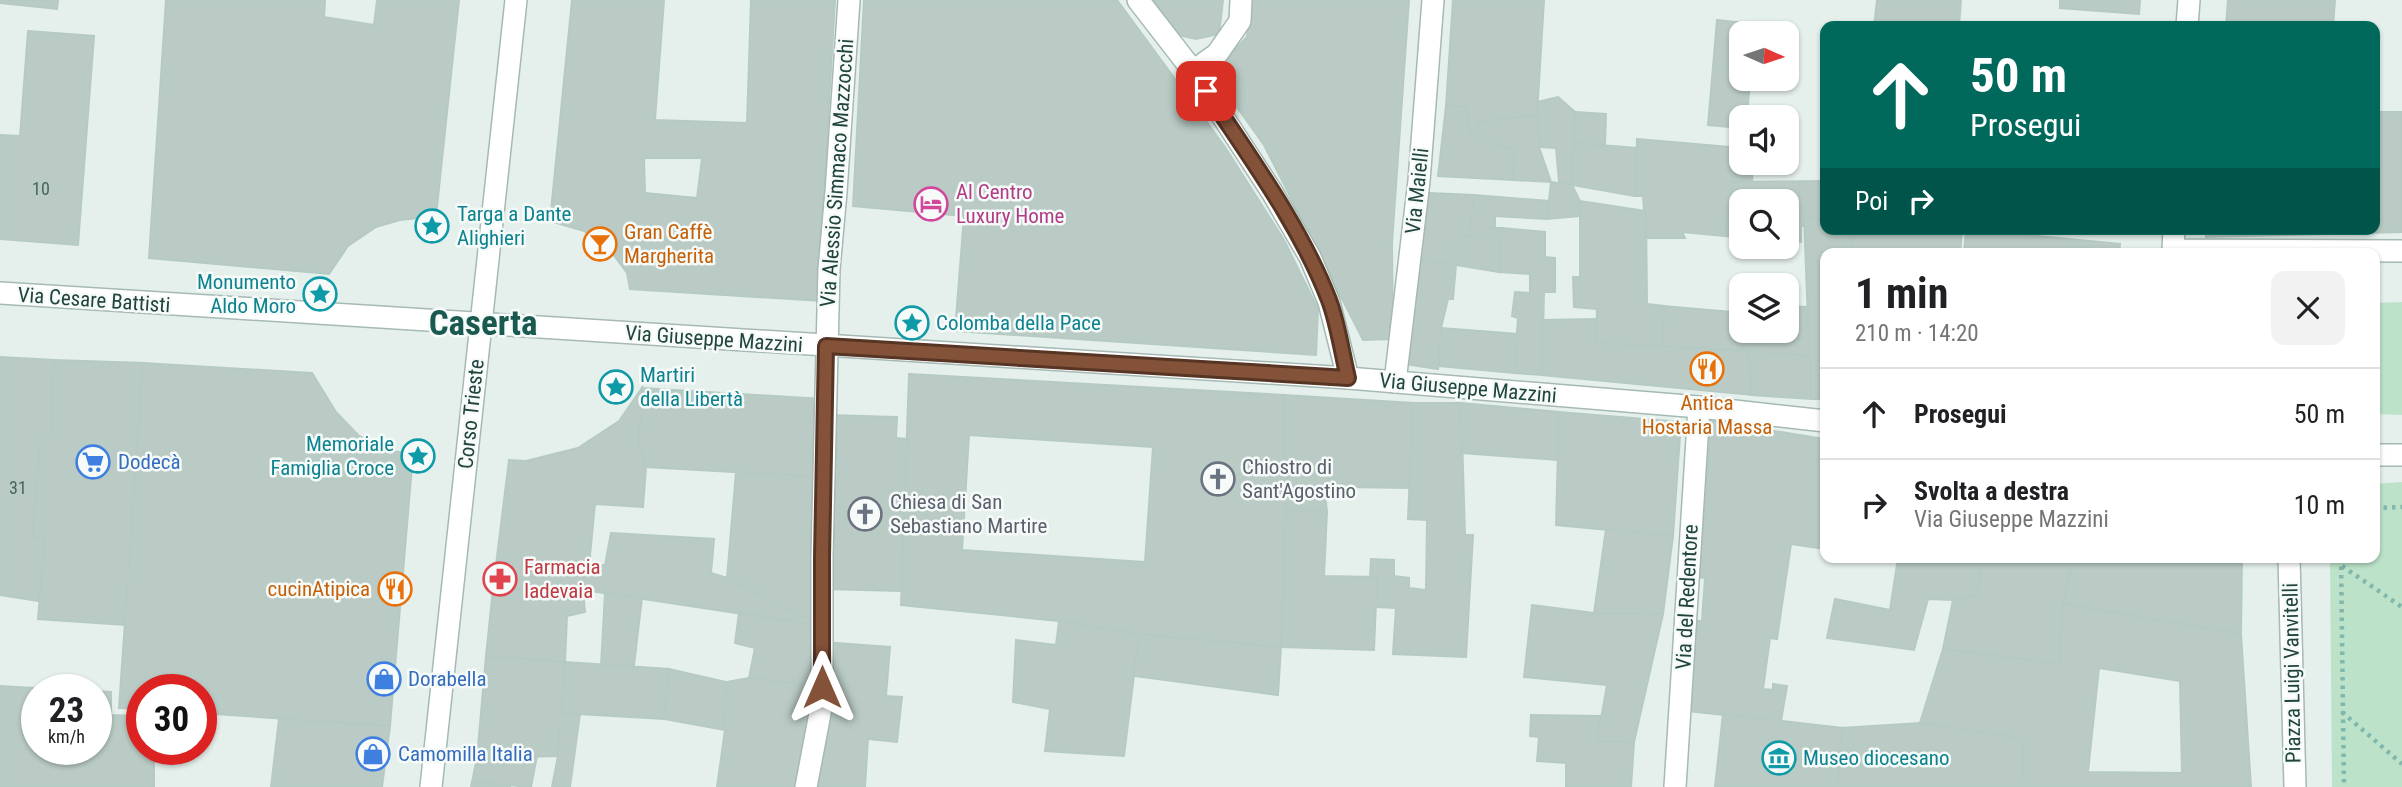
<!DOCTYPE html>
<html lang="it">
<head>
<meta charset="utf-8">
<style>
	:root { --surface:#fff; --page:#f2f2f2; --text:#202124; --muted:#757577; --line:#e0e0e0 }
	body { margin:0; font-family:"Roboto Condensed",sans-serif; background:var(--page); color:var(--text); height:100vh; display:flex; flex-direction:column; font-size:26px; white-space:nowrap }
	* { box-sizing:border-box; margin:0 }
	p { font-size:23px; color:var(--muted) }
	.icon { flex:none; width:38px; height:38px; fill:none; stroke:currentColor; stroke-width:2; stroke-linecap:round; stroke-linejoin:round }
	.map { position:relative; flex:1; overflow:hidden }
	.panel { position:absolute; left:1820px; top:248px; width:560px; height:315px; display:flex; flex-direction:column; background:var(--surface); border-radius:14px; box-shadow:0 2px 5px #0004 }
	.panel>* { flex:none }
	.banner { position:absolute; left:1820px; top:21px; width:560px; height:214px; border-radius:14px; box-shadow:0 2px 5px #0004; background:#00695c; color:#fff; overflow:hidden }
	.needle { width:46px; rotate:93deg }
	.buttons { position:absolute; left:1729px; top:21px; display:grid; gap:14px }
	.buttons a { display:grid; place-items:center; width:70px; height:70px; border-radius:14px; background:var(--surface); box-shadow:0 2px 5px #0004; font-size:35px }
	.speed { position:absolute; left:21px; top:674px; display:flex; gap:14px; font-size:35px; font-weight:700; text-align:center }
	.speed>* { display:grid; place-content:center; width:91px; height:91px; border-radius:50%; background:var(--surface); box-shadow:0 2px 5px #0004; line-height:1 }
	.speed small { font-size:18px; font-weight:400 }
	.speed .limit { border:10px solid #d22; background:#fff; color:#111 }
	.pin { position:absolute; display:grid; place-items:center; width:60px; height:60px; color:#fff; margin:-30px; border-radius:14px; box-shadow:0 4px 10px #0006 }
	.me { position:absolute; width:77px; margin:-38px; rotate:0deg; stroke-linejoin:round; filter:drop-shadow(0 0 5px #0008) }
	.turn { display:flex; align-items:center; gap:24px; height:147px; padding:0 35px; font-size:32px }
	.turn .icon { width:91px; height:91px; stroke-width:2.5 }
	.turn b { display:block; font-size:49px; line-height:60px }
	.then { display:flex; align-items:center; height:66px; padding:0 35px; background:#0003; gap:14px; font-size:26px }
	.round { display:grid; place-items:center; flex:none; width:74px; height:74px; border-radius:14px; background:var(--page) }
	.overview { display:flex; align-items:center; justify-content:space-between; height:119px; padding:0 35px }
	h1 { font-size:42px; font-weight:700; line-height:52px }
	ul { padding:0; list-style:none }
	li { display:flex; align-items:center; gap:21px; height:91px; padding:0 35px; border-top:2px solid var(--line) }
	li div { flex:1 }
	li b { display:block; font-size:26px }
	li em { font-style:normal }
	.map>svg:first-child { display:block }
</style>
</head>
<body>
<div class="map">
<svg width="2402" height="787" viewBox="0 0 2402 787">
	<rect width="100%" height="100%" fill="#e5f0ec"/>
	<g fill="#bce3ca">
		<path d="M2402,302V415L2375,414V303Z"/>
		<path d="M2402,482V787H2332L2330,558H2375V484Z"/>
	</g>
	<g fill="#bacbc5" stroke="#b6cac4" stroke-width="2" fill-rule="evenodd">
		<path d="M0,0H58L57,9L0,3Z"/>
		<path d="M166,0H325L324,17L374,25L377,0H459L436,216L400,220L376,227L348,246L329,274L149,258Z"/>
		<path d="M572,0H664L655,120L747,123L751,0H835L823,205L822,301L630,289L627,273L610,250L584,231L550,221ZM644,158H702L697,198L645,193Z"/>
		<path d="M864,0H1117L1225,147L1284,240L1318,309L1316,355L955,331L964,216L853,206Z"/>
		<path d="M1146,0H1223L1219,34L1196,39L1170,33Z"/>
		<path d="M1251,0H1409L1392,243L1393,339L1363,340L1264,145L1212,72L1247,37Z"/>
		<path d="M1453,0H1544L1537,115L1478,122V136H1471L1465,107L1446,106Z"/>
		<path d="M1877,0H1961L1959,26H1874Z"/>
		<path d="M2060,0H2140L2139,14L2060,8Z"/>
		<path d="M2228,0H2335L2333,26H2226Z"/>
		<path d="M1717,20L1754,24L1753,33H1741V79H1750L1747,117H1741V128L1708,125Z"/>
		<path d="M28,31L94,36L78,245L0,239V135L20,136Z"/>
		<path d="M1558,97L1575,112L1572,185L1559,182L1556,148L1539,147L1537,102Z"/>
		<path d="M1446,106L1465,107L1471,136H1478L1514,150L1513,180L1438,176Z"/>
		<path d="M1575,112L1606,114L1605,145L1574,143Z"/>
		<path d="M2375,112H2402V232L2206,237V229H2375Z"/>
		<path d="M1537,115L1539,147L1551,182L1513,180L1514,150L1478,136V122Z"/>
		<path d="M1637,139L1741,148V163H1753L1752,182H1733L1724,236L1682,232L1685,238H1646L1643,196H1635Z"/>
		<path d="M1574,143L1637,148L1635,196L1572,185Z"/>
		<path d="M1823,181V226H1801V242L1787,241V201H1741V237L1724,236L1733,182Z"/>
		<path d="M1551,182L1572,185L1580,201L1579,216L1547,219Z"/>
		<path d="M1429,193L1474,195L1469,237L1456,234V265L1413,259L1422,238Z"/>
		<path d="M1474,195L1549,201L1547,219L1495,216V227L1488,228L1486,239L1469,237Z"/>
		<path d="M1580,201L1646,211L1647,304L1664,306L1663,348L1596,343L1597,309L1574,307L1573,277H1580Z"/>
		<path d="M1804,218H1825V229H1851L1853,254H1825V399H1811Z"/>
		<path d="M1488,228H1502L1499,272L1456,265V234L1486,239Z"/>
		<path d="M1502,228L1545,232V257L1555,258V292H1544L1542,375L1514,373L1518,318L1512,316L1515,292L1530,293V274L1499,272Z"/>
		<path d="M1851,229H1962L1960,254H1853Z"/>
		<path d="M1966,229L2120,244L2119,254H1964Z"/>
		<path d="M1413,259L1456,265L1453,299H1448L1441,328L1438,369L1404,364Z"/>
		<path d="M1732,302L1741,303V331H1744L1743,350L1663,348L1664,306L1732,312Z"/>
		<path d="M1787,306L1807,307L1810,356L1743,350L1744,331H1787Z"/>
		<path d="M1597,319L1596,343L1749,351L1752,395L1542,375V320Z"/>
		<path d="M1441,328L1518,334L1514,373L1439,366Z"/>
		<path d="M1749,351L1810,356L1811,399L1752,395Z"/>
		<path d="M0,357L54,360L51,434L41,437L32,537L45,538L39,601L0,595Z"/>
		<path d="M54,360L143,363L125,625L38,619L45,538L32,537L41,437L51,434Z"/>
		<path d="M143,363L312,373L336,412L359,436L392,451L413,454L390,726L201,713V690H142V709L119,708Z"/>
		<path d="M909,374L1284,395L1286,511L1281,647L1139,634L1059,621L901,605ZM969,435L1153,447L1145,562L962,550Z"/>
		<path d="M642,388L639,443L646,467L643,507L595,504L589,566H584L583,590L493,589L509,460L526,461L578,448L619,421Z"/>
		<path d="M642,388L822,399L823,477L646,467L639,443Z"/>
		<path d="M1284,395L1413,403L1409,488L1344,487L1343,484L1324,483L1327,512L1286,511Z"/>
		<path d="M1413,403H1461L1465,535H1473L1466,657L1393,654L1396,608L1376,607L1377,577L1370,578L1371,559L1394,560V576L1409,578V588L1426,590L1427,520L1408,519Z"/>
		<path d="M1461,403L1559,412L1558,460L1462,453Z"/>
		<path d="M1559,412L1681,422L1673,536L1556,525Z"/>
		<path d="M829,415L897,417L896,438L907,439L901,591L823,589Z"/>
		<path d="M1711,421L1825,439V549L1791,544L1777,639L1770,638L1763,689L1773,690V684L1787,686L1781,721L1688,711L1692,621H1702L1705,578L1697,577L1702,493H1706Z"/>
		<path d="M736,472L823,477L822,626L727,578Z"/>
		<path d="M1286,511L1327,512L1324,576L1377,577L1374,650L1281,647Z"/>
		<path d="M1606,529L1673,536L1663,614L1594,613Z"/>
		<path d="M611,533L714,539L711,573L727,578L822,626L583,590L584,566L605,565Z"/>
		<path d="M1898,558H1983L1977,595L1953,600L1928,599L1914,650L1827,638L1835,599L1890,610Z"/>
		<path d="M1983,558H2073L2063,604L2060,664L1943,649L1953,600L1977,595Z"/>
		<path d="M2073,558H2242L2241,634L2063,604Z"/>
		<path d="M493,589L583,590L585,612L567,616L565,662L486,656Z"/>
		<path d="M605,593L642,598L634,665L601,666Z"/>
		<path d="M2063,604L2241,634L2251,787H2024L2023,738L1920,723L1943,649L2060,664ZM2099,668L2180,681L2182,773L2088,772Z"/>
		<path d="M1532,605L1594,613L1663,614L1634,742L1597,741L1607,685L1524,677Z"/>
		<path d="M739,613L822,626V687L749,678L755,648L735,643Z"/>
		<path d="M1059,621L1139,634L1124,756L1045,751L1050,709L1013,702L1016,640L1056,645Z"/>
		<path d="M1139,634L1281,647L1278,695L1134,676Z"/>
		<path d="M822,642L890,647L886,696L902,697L897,742L868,739L865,787H806Z"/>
		<path d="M486,656L565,662L558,756L477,758Z"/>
		<path d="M565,662L669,669L664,719L561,713Z"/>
		<path d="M669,669L726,682L725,730L664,719Z"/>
		<path d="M749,678L822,687L806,787H717L725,730L726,682Z"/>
		<path d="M0,686L68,690H37V749H96V691L111,692V715L142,716V749H154V787H0Z"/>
		<path d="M561,713L580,714L570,787H552L558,756Z"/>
		<path d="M1723,714L1842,728L1838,787H1715Z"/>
		<path d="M1531,715L1601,716L1597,741L1634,742L1631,787H1566V763L1537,761L1539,737L1530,736Z"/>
		<path d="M279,719L390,726L382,787H271Z"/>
		<path d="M1920,723L2023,738L2024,787H1838L1842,728Z"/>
		<path d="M537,756L531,787L472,782L477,758Z"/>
		<path d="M472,782L511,787H471Z"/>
	</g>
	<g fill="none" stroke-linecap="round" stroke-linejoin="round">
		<defs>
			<g id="minor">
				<path d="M1138,0L1193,71L1272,192L1310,257L1329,302L1348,378"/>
				<path d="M2187,26L2189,0"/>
				<path d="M1193,71L1217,54L1240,21L1241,0"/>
				<path d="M2174,229L2173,250L2402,251"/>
				<path d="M0,293L1348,378L1699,407L1825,421"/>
				<path d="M1395,382L1419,181L1433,0"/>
				<path d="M2375,455H2402"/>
				<path d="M2289,558L2295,787"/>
				<path d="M431,787L516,0"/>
				<path d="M806,787L822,703V557L829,269L836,192L849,0"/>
				<path d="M1675,787L1699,407"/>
			</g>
		</defs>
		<use href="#minor" stroke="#a6b9b4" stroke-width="24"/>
		<g stroke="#82b7ac" stroke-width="4.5" stroke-dasharray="3.5 5" stroke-linecap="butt">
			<path d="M2375,508L2402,507"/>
			<path d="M2341,558L2344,787"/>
			<path d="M2342,566L2402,607"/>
			<path d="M2342,712L2402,764"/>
		</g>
		<use href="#minor" stroke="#fff" stroke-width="21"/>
	</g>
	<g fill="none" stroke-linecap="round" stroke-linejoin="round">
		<defs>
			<path id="route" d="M822,687V557L826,346L1348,378C1342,353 1338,324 1329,300C1300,225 1250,158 1206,91"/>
		</defs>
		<use href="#route" stroke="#563525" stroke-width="18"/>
		<use href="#route" stroke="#845239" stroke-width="12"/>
	</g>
	<defs>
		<symbol id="hotel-ring" viewBox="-11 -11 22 22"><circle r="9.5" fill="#f6fbf9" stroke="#d1479c" stroke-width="1.5"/><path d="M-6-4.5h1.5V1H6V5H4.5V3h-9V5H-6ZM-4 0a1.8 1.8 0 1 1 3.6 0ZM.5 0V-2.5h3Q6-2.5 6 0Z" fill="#d1479c"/></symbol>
		<symbol id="sight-ring" viewBox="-11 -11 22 22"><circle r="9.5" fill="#f6fbf9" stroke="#0f9aa8" stroke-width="1.5"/><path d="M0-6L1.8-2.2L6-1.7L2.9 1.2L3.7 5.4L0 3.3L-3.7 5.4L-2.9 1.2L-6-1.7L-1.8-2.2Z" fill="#0f9aa8"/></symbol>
		<symbol id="bar-ring" viewBox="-11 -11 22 22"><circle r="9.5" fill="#f6fbf9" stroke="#e8710a" stroke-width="1.5"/><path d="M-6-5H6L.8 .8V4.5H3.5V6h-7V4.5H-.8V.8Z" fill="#e8710a"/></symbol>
		<symbol id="restaurant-ring" viewBox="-11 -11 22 22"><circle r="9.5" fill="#f6fbf9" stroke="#e8710a" stroke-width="1.5"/><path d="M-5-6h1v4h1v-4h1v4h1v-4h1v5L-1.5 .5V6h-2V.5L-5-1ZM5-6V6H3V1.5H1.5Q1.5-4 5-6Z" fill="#e8710a"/></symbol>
		<symbol id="supermarket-ring" viewBox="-11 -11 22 22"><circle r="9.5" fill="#f6fbf9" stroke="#3f7fe0" stroke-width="1.5"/><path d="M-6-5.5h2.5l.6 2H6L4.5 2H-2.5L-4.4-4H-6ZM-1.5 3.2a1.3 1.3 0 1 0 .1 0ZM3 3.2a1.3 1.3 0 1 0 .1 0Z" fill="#3f7fe0"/></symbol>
		<symbol id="church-ring" viewBox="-11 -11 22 22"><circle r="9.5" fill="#f6fbf9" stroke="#6b7280" stroke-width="1.5"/><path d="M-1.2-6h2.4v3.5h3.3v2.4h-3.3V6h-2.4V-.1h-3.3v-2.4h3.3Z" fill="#6b7280"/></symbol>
		<symbol id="pharmacy-ring" viewBox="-11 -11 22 22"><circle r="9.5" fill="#f6fbf9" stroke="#e0444e" stroke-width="1.5"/><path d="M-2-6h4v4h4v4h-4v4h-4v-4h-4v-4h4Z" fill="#e0444e"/></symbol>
		<symbol id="shop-ring" viewBox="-11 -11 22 22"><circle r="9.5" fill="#f6fbf9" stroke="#3f7fe0" stroke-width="1.5"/><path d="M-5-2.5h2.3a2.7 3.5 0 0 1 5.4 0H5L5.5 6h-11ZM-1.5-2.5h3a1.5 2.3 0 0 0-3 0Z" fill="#3f7fe0"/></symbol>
		<symbol id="museum-ring" viewBox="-11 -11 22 22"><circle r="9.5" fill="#f6fbf9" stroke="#0f9aa8" stroke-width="1.5"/><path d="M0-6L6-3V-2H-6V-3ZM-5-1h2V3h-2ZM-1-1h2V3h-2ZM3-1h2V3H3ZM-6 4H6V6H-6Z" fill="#0f9aa8"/></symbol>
	</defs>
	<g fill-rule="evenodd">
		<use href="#hotel-ring" x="912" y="185" width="38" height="38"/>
		<use href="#sight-ring" x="413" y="207" width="38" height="38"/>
		<use href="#bar-ring" x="581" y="225" width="38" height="38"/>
		<use href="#sight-ring" x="301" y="275" width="38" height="38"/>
		<use href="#sight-ring" x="893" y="304" width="38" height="38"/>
		<use href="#restaurant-ring" x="1688" y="350" width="38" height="38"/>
		<use href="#sight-ring" x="597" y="368" width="38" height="38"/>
		<use href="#sight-ring" x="399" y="437" width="38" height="38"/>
		<use href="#supermarket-ring" x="74" y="443" width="38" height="38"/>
		<use href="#church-ring" x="1199" y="460" width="38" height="38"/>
		<use href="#church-ring" x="846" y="495" width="38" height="38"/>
		<use href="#pharmacy-ring" x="481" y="560" width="38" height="38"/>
		<use href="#restaurant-ring" x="376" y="570" width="38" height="38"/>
		<use href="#shop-ring" x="365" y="660" width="38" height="38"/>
		<use href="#shop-ring" x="354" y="735" width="38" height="38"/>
		<use href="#museum-ring" x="1760" y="739" width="38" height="38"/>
	</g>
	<g text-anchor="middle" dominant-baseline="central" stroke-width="5" stroke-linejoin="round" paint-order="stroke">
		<g font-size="18" fill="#476660">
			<text x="41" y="188">10</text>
			<text x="18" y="487">31</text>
		</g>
		<g font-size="21" fill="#21443e" stroke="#f6fbf9">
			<text transform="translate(837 173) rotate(-86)">Via Alessio Simmaco Mazzocchi</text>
			<text transform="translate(1417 191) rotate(-84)">Via Maielli</text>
			<text transform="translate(94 300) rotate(4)">Via Cesare Battisti</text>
			<text transform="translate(714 339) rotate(4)">Via Giuseppe Mazzini</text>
			<text transform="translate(1468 388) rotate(5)">Via Giuseppe Mazzini</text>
			<text transform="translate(471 414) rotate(-84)">Corso Trieste</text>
			<text transform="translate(1687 597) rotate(-87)">Via del Redentore</text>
			<text transform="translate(2292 673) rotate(-91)">Piazza Luigi Vanvitelli</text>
		</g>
		<g font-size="21" fill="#b23c85" stroke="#f6fbf9" text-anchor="start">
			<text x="956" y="192">Al Centro<tspan x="956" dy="24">Luxury Home</tspan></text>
		</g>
		<g font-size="21" fill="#0d838f" stroke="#f6fbf9" text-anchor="start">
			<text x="457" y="214">Targa a Dante<tspan x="457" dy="24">Alighieri</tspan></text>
			<text x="296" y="282" text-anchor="end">Monumento<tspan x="296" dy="24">Aldo Moro</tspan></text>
			<text x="936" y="323">Colomba della Pace</text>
			<text x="640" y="375">Martiri<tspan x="640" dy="24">della Libertà</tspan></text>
			<text x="394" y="444" text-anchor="end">Memoriale<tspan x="394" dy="24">Famiglia Croce</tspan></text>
			<text x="1803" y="758">Museo diocesano</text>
		</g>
		<g font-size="21" fill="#c56008" stroke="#f6fbf9" text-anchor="start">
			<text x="624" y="232">Gran Caffè<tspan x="624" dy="24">Margherita</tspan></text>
			<text x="1707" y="403" text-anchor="middle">Antica<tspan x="1707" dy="24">Hostaria Massa</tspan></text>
			<text x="370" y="589" text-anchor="end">cucinAtipica</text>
		</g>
		<g font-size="21" fill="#366cbe" stroke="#f6fbf9" text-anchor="start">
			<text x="118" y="462">Dodecà</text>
			<text x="408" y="679">Dorabella</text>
			<text x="398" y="754">Camomilla Italia</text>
		</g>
		<g font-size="21" fill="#5b616d" stroke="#f6fbf9" text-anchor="start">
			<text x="1242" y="467">Chiostro di<tspan x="1242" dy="24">Sant'Agostino</tspan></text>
			<text x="890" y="502">Chiesa di San<tspan x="890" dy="24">Sebastiano Martire</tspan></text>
		</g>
		<g font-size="21" fill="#be3a42" stroke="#f6fbf9" text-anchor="start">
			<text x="524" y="567">Farmacia<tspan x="524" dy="24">Iadevaia</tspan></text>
		</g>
		<g font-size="35" font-weight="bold" fill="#1a5950" stroke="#f6fbf9">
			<text x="483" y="323">Caserta</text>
		</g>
	</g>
</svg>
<div class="buttons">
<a><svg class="needle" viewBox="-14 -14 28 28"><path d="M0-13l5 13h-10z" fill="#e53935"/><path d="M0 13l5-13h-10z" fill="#757577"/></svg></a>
<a><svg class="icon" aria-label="sound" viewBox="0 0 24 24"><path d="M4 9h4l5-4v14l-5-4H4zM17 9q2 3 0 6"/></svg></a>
<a><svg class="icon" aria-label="search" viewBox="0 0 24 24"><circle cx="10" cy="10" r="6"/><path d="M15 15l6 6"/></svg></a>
<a><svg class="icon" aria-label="layers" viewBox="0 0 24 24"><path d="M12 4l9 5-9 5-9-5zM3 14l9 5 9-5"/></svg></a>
</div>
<div class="speed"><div>23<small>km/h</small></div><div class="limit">30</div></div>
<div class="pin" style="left:1206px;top:91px;background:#d93025"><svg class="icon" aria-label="arrive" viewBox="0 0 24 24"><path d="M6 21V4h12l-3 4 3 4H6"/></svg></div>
<svg class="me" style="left:822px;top:687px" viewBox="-20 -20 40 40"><path d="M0-17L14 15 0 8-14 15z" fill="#845239" stroke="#fff" stroke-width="4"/></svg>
<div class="banner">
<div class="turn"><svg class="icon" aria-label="ahead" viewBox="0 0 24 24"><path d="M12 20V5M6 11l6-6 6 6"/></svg><div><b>50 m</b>Prosegui</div></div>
<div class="then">Poi<svg class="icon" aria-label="right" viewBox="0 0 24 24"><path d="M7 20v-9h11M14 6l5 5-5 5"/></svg></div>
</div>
<section class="panel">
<div class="overview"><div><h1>1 min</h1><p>210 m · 14:20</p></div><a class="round"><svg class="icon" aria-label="close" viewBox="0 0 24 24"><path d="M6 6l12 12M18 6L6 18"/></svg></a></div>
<ul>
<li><svg class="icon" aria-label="ahead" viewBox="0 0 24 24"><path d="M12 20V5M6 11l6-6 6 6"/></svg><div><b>Prosegui</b></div><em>50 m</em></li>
<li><svg class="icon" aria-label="right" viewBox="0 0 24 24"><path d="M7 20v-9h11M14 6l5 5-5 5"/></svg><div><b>Svolta a destra</b><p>Via Giuseppe Mazzini</p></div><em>10 m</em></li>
</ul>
</section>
</div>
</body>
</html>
